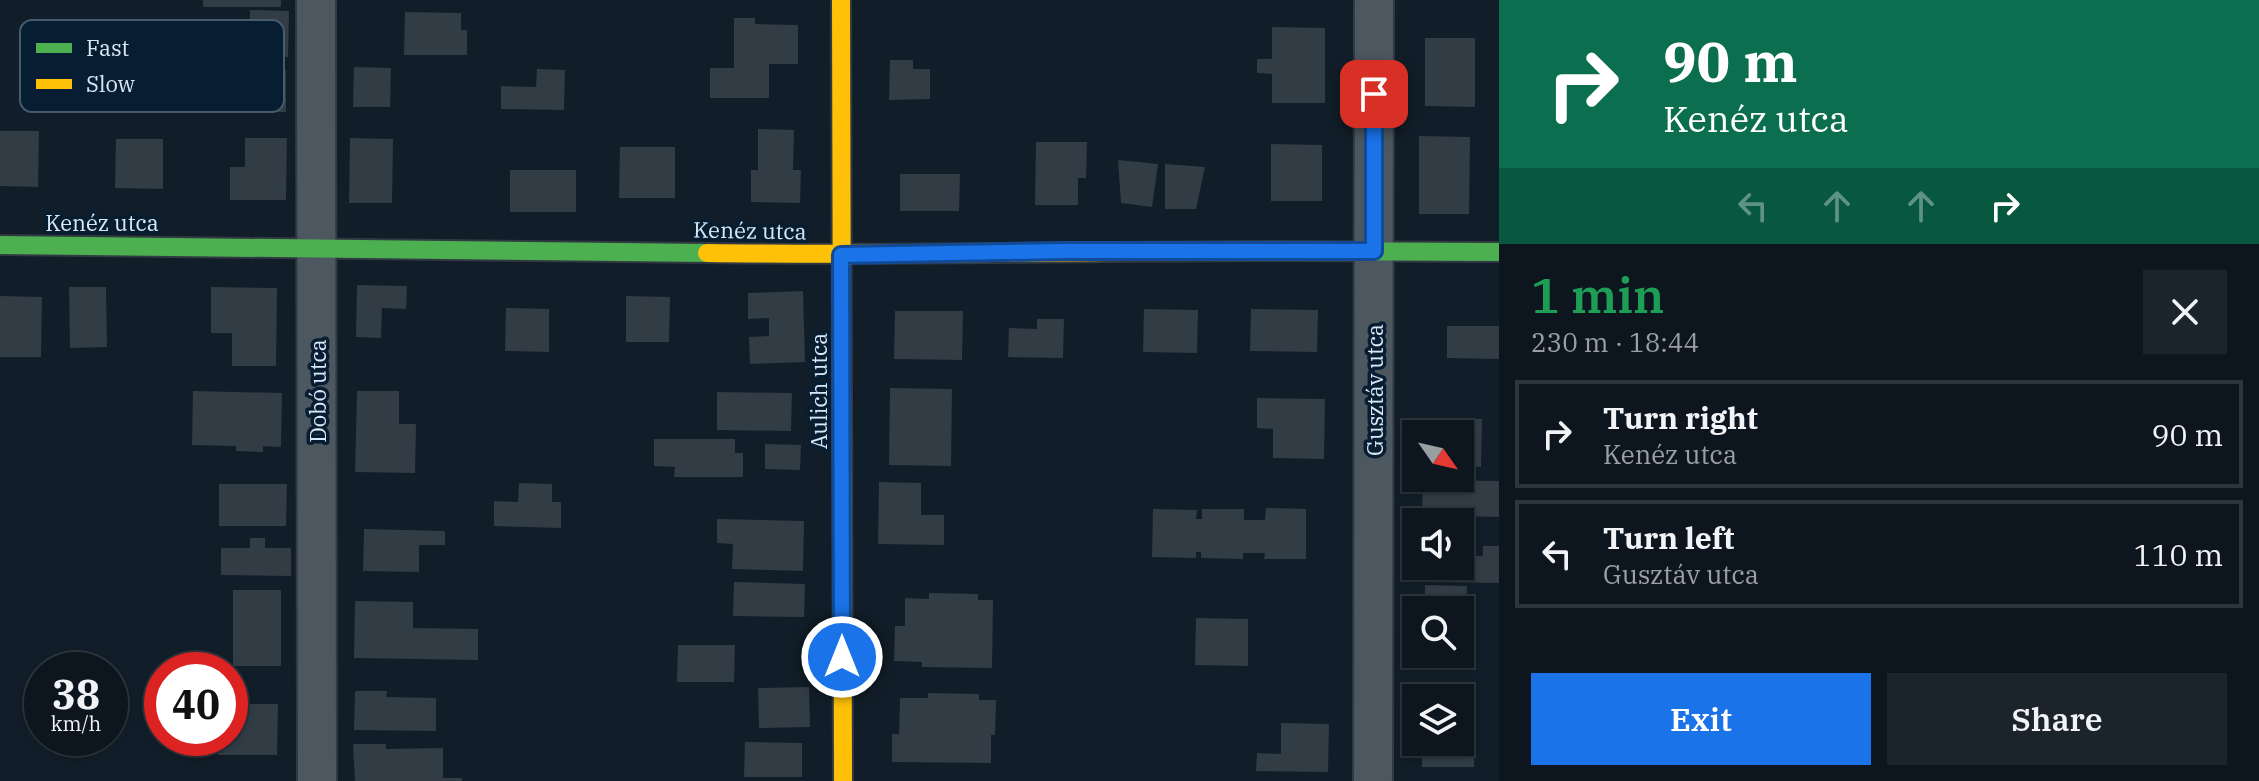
<!DOCTYPE html>
<html lang="en">
<head>
<meta charset="utf-8">
<style>
	:root { --surface:#0d161e; --page:#1b232b; --text:#f1f3f6; --muted:#9a9fa4; --line:#2d353c; --accent:#1a73e8 }
	body { margin:0; font-family:"IBM Plex Serif",serif; background:var(--page); color:var(--text); height:100vh; display:flex; flex-direction:column; font-size:30px; white-space:nowrap }
	* { box-sizing:border-box; margin:0 }
	p { font-size:26px; color:var(--muted) }
	.icon { flex:none; width:44px; height:44px; fill:none; stroke:currentColor; stroke-width:2; stroke-linecap:round; stroke-linejoin:round }
	.map { position:relative; flex:1; overflow:hidden }
	.drawer { display:flex; flex-direction:column; background:var(--surface); width:760px }
	.drawer>* { flex:none }
	.top-card { background:#0b6e4f; color:#fff; overflow:hidden }
	.needle { width:52px; rotate:124deg }
	.buttons { position:absolute; left:1402px; top:420px; display:grid; gap:16px }
	.buttons a { display:grid; place-items:center; width:72px; height:72px; border-radius:0px; background:var(--surface); box-shadow:0 2px 6px #0004,0 0 0 2px var(--line); font-size:40px }
	.speed { position:absolute; left:24px; top:652px; display:flex; gap:16px; font-size:40px; font-weight:700; text-align:center }
	.speed>* { display:grid; place-content:center; width:104px; height:104px; border-radius:50%; background:var(--surface); box-shadow:0 2px 6px #0004,0 0 0 2px var(--line); line-height:1 }
	.speed small { font-size:20px; font-weight:400 }
	.speed .limit { border:12px solid #d22; background:#fff; color:#111 }
	.pin { position:absolute; display:grid; place-items:center; width:68px; height:68px; color:#fff; margin:-34px; border-radius:16px; box-shadow:0 4px 12px #0006 }
	.me { position:absolute; width:88px; margin:-44px; rotate:0deg; stroke-linejoin:round; filter:drop-shadow(0 0 6px #0008) }
	.turn { display:flex; align-items:center; gap:28px; height:168px; padding:0 32px; font-size:36px }
	.turn .icon { width:104px; height:104px; stroke-width:2.5 }
	.turn b { display:block; font-size:56px; line-height:68px }
	.lanes { display:flex; align-items:center; height:76px; padding:0 32px; background:#0003; justify-content:center; gap:40px; direction:ltr }
	.lanes .off { opacity:.35 }
	.round { display:grid; place-items:center; flex:none; width:84px; height:84px; border-radius:0px; background:var(--page) }
	.summary { display:flex; align-items:center; justify-content:space-between; height:136px; padding:0 32px }
	h1 { font-size:48px; font-weight:600; line-height:60px; color:#1e9e55 }
	.button { display:flex; gap:16px; margin-top:auto; padding:16px 32px }
	.button a { flex:1; height:92px; border-radius:0px; background:var(--accent); color:#fff; font-size:32px; font-weight:600; line-height:92px; text-align:center }
	.button a+a { background:var(--page); color:var(--text) }
	ul { padding:0; list-style:none }
	li { display:flex; align-items:center; gap:24px; height:108px; margin:0 16px 12px; padding:0 16px; border:4px solid var(--line); border-radius:0px }
	li div { flex:1 }
	li b { display:block; font-size:30px }
	li em { font-style:normal }
	main { display:flex; flex:1; min-height:0 }
	.map>svg:first-child { display:block }
</style>
</head>
<body>
<main>
<div class="map">
<svg width="1499" height="781" viewBox="0 0 1499 781">
	<rect width="100%" height="100%" fill="#111d28"/>
	<g fill="#313c45">
		<rect x="203" y="0" width="78" height="7"/>
		<path d="M250,10L289,11L288,57L249,56Z"/>
		<path d="M405,12L461,13V30H467V55H404Z"/>
		<path d="M734,18H755V24L798,25V64H769V98H710V68H734Z"/>
		<path d="M1272,27L1325,28V103H1272V74L1257,73V59H1272Z"/>
		<path d="M1425,38H1475V107L1425,106Z"/>
		<path d="M890,60H913V69H930V99L889,100Z"/>
		<path d="M354,67L391,68L390,107H353Z"/>
		<path d="M228,69L286,70V112H212L213,89H228Z"/>
		<path d="M537,69L565,70L564,110L501,109V86L536,87Z"/>
		<path d="M758,129L794,130L793,170H801L800,203L751,202V170H758Z"/>
		<path d="M0,131H39L38,187L0,186Z"/>
		<path d="M1419,136L1470,137L1469,214H1419Z"/>
		<path d="M245,138H287L286,200H230V167H245Z"/>
		<path d="M350,138L393,139L392,203H349Z"/>
		<path d="M116,139H163V189L115,188Z"/>
		<path d="M1036,142H1087L1086,178H1078V205H1035Z"/>
		<path d="M1271,144L1322,145V201H1271Z"/>
		<path d="M620,147H675V198H619Z"/>
		<path d="M1118,160L1158,164L1152,207L1121,203Z"/>
		<path d="M1165,164L1205,167L1196,209H1165Z"/>
		<rect x="510" y="170" width="66" height="42"/>
		<path d="M900,174H960L959,211H900Z"/>
		<path d="M357,285L407,286L406,309L382,308L381,338L356,337Z"/>
		<path d="M69,287H106L107,347L70,348Z"/>
		<path d="M211,287L277,288L276,366H232V333H211Z"/>
		<path d="M803,291L805,362L750,364L749,337L769,336V318L748,319V293Z"/>
		<path d="M0,296L42,297L41,357H0Z"/>
		<path d="M626,296L670,297L669,342H626Z"/>
		<path d="M506,308L549,309V352L505,351Z"/>
		<path d="M1144,309L1198,310L1197,353L1143,352Z"/>
		<path d="M1251,309L1318,310L1317,352L1250,351Z"/>
		<path d="M895,311H963L962,360L894,359Z"/>
		<path d="M1037,319H1064L1063,358L1008,357L1009,328L1037,329Z"/>
		<path d="M1447,326H1499V359L1447,358Z"/>
		<path d="M890,388L952,389L951,466L889,465Z"/>
		<path d="M193,391L282,393L281,447L263,446V452L236,451V446L192,445Z"/>
		<path d="M357,391H399V424H416L415,473L355,472Z"/>
		<path d="M717,392L792,393L791,431L717,430Z"/>
		<path d="M1257,398L1325,399L1324,459L1273,458V429L1257,428Z"/>
		<path d="M1428,419H1482L1481,467L1460,466V434H1427Z"/>
		<path d="M654,439H735V453H743V477H674L675,467L654,466Z"/>
		<path d="M765,444L801,445L800,470L765,469Z"/>
		<path d="M1423,480L1499,481V517L1422,515Z"/>
		<path d="M879,482L921,483V515H944V545L878,544Z"/>
		<path d="M519,483L552,484V502H561V528L494,526V501L518,502Z"/>
		<path d="M219,484H287L286,526H219Z"/>
		<path d="M1266,508L1306,509V559H1264L1265,553H1243V559L1201,558V552H1196V558L1152,557L1153,509L1197,510L1196,519H1202V509H1244V520H1265Z"/>
		<path d="M717,519L804,521L803,571L732,569L733,544L717,543Z"/>
		<path d="M364,529L445,531V545H419V572L363,571Z"/>
		<path d="M250,538H265V548H291V576L221,575V548H250Z"/>
		<path d="M1483,546H1499V583L1426,582V566H1460V556H1483Z"/>
		<path d="M734,582L805,584L804,617L733,616Z"/>
		<path d="M1425,585L1467,586L1466,619H1460V610H1425Z"/>
		<rect x="233" y="590" width="48" height="76"/>
		<path d="M929,593L978,594V600H993L992,668L922,667V662L894,661L895,626H905V598L929,599Z"/>
		<path d="M355,601L413,602V628L478,629V660L354,658Z"/>
		<path d="M1196,618L1248,619V666L1195,665Z"/>
		<path d="M678,645H735L734,682H677Z"/>
		<path d="M809,687L810,727L759,728L758,688Z"/>
		<path d="M355,691H387L386,697L436,698V731L354,730Z"/>
		<path d="M928,693L979,694V700H996L995,735H991V763L892,762V734H899L900,698H928Z"/>
		<path d="M1460,697H1475L1474,767H1422V742H1460Z"/>
		<path d="M230,704H278L277,755H218V738H230Z"/>
		<path d="M1281,723L1329,724L1328,772L1256,771L1257,753L1281,754Z"/>
		<path d="M745,742L802,743V777H744Z"/>
		<path d="M353,744H386V749L443,748V778H462V781H355Z"/>
	</g>
	<g fill="none" stroke-linecap="round" stroke-linejoin="round">
		<defs>
			<g id="street">
				<path d="M316,0L317,781"/>
				<path d="M1373,781L1374,0"/>
			</g>
			<g id="fast">
				<path d="M0,245L707,253"/>
				<path d="M1279,251L1499,252"/>
			</g>
			<g id="slow">
				<path d="M841,0L843,781"/>
				<path d="M707,253C898,256 1088,251 1279,251"/>
			</g>
		</defs>
		<use href="#street" stroke="#313942" stroke-width="42"/>
		<use href="#fast" stroke="#313942" stroke-width="22"/>
		<use href="#slow" stroke="#313942" stroke-width="22"/>
		<use href="#street" stroke="#4d575f" stroke-width="38"/>
		<use href="#fast" stroke="#4caf50" stroke-width="18"/>
		<use href="#slow" stroke="#ffc107" stroke-width="18"/>
	</g>
	<g fill="none" stroke-linecap="round" stroke-linejoin="round">
		<defs>
			<path id="route" d="M842,657L841,255L1065,251H1374V94"/>
		</defs>
		<use href="#route" stroke="#114b97" stroke-width="20"/>
		<use href="#route" stroke="#1a73e8" stroke-width="14"/>
	</g>
	<g text-anchor="middle" dominant-baseline="central" stroke-width="7" stroke-linejoin="round" paint-order="stroke">
		<g font-size="22" fill="#dae8f6" stroke="#071e32">
			<text x="102" y="222">Kenéz utca</text>
			<text transform="translate(750 230) rotate(1)">Kenéz utca</text>
			<text transform="translate(1374 390) rotate(-90)">Gusztáv utca</text>
			<text transform="translate(317 391) rotate(-90)">Dobó utca</text>
			<text transform="translate(818 391) rotate(-90)">Aulich utca</text>
		</g>
	</g>
	<rect x="20" y="20" width="264" height="92" rx="12" fill="#071e32" stroke="#465b6d" stroke-width="2"/>
	<rect x="36" y="43" width="36" height="10" fill="#4caf50"/>
	<rect x="36" y="79" width="36" height="10" fill="#ffc107"/>
	<g font-size="22" fill="#dae8f6">
		<text x="86" y="56">Fast</text>
		<text x="86" y="92">Slow</text>
	</g>
</svg>
<div class="buttons">
<a><svg class="needle" viewBox="-14 -14 28 28"><path d="M0-13l5 13h-10z" fill="#e53935"/><path d="M0 13l5-13h-10z" fill="#9a9fa4"/></svg></a>
<a><svg class="icon" aria-label="sound" viewBox="0 0 24 24"><path d="M4 9h4l5-4v14l-5-4H4zM17 9q2 3 0 6"/></svg></a>
<a><svg class="icon" aria-label="search" viewBox="0 0 24 24"><circle cx="10" cy="10" r="6"/><path d="M15 15l6 6"/></svg></a>
<a><svg class="icon" aria-label="layers" viewBox="0 0 24 24"><path d="M12 4l9 5-9 5-9-5zM3 14l9 5 9-5"/></svg></a>
</div>
<div class="speed"><div>38<small>km/h</small></div><div class="limit">40</div></div>
<div class="pin" style="left:1374px;top:94px;background:#d93025"><svg class="icon" aria-label="arrive" viewBox="0 0 24 24"><path d="M6 21V4h12l-3 4 3 4H6"/></svg></div>
<svg class="me" style="left:842px;top:657px" viewBox="-20 -20 40 40"><circle r="17" fill="#1a73e8" stroke="#fff" stroke-width="3"/><path d="M0-11L8 9 0 5-8 9z" fill="#fff"/></svg>
</div>
<section class="drawer">
<div class="top-card">
<div class="turn"><svg class="icon" aria-label="right" viewBox="0 0 24 24"><path d="M7 20v-9h11M14 6l5 5-5 5"/></svg><div><b>90 m</b>Kenéz utca</div></div>
<div class="lanes"><svg class="icon off" aria-label="left" viewBox="0 0 24 24"><path d="M17 20v-9H6M10 6l-5 5 5 5"/></svg><svg class="icon off" aria-label="ahead" viewBox="0 0 24 24"><path d="M12 20V5M6 11l6-6 6 6"/></svg><svg class="icon off" aria-label="ahead" viewBox="0 0 24 24"><path d="M12 20V5M6 11l6-6 6 6"/></svg><svg class="icon" aria-label="right" viewBox="0 0 24 24"><path d="M7 20v-9h11M14 6l5 5-5 5"/></svg></div>
</div>
<div class="summary"><div><h1>1 min</h1><p>230 m · 18:44</p></div><a class="round"><svg class="icon" aria-label="close" viewBox="0 0 24 24"><path d="M6 6l12 12M18 6L6 18"/></svg></a></div>
<ul>
<li><svg class="icon" aria-label="right" viewBox="0 0 24 24"><path d="M7 20v-9h11M14 6l5 5-5 5"/></svg><div><b>Turn right</b><p>Kenéz utca</p></div><em>90 m</em></li>
<li><svg class="icon" aria-label="left" viewBox="0 0 24 24"><path d="M17 20v-9H6M10 6l-5 5 5 5"/></svg><div><b>Turn left</b><p>Gusztáv utca</p></div><em>110 m</em></li>
</ul>
<div class="button"><a>Exit</a><a>Share</a></div>
</section>
</main>
</body>
</html>
